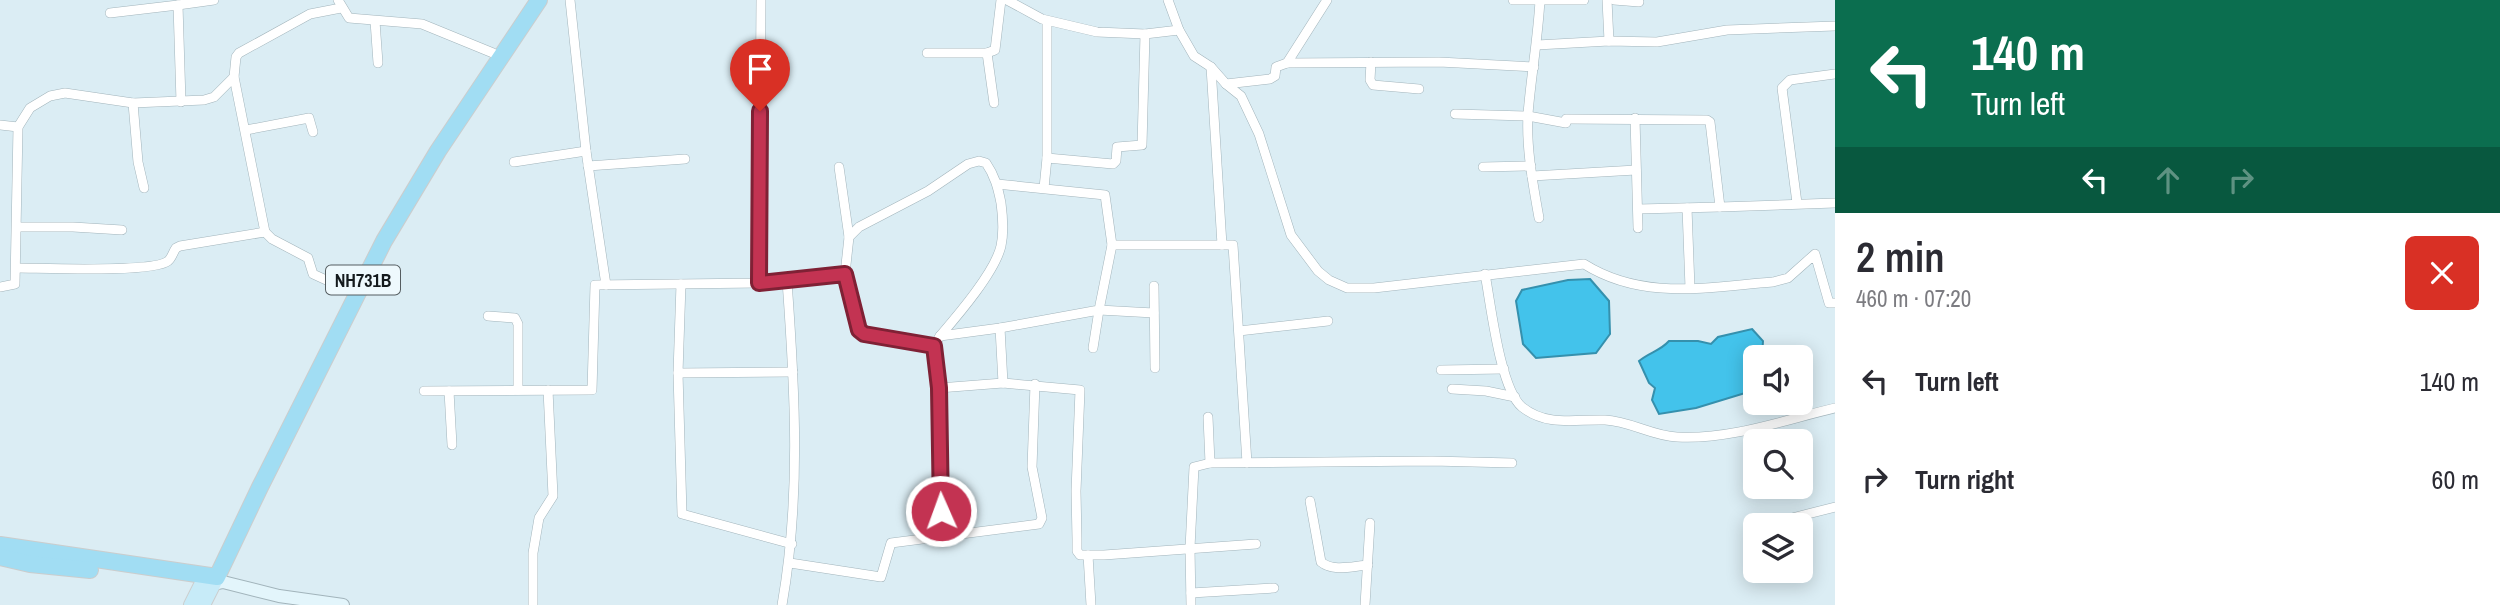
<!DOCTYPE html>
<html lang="en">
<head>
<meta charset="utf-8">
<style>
	:root { --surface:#fff; --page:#f7f7f7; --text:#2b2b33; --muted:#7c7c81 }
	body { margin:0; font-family:"Archivo Narrow",sans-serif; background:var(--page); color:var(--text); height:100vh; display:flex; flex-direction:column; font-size:26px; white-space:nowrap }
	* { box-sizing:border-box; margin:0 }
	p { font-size:23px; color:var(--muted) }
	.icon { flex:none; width:38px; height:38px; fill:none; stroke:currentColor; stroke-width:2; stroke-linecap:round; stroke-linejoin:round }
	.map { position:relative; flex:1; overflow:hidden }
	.sheet { display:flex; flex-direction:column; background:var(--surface); width:665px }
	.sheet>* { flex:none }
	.guide { background:#0b6e4f; color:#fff; overflow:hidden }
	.buttons { position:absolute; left:1743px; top:345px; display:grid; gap:14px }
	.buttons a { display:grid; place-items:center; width:70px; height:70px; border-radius:10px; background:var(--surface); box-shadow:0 4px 18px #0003; font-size:35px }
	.pin { position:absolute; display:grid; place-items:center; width:60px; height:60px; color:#fff; margin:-72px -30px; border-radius:50% 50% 50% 0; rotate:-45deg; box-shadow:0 0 7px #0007 }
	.pin .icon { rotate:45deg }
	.me { position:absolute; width:77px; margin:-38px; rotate:358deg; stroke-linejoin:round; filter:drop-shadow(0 0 5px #0008) }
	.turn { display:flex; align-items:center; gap:24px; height:147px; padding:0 21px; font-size:32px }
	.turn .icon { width:91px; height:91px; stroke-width:2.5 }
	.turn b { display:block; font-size:49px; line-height:60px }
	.lanes { display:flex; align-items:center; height:66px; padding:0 21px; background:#0003; justify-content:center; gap:35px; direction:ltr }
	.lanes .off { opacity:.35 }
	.round { display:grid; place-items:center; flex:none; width:74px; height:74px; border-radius:10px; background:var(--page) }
	.head { display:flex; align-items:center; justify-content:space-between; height:119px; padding:0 21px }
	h1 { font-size:42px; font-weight:600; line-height:52px }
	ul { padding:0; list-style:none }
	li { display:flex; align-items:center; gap:21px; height:98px; padding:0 21px }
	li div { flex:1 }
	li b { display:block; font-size:26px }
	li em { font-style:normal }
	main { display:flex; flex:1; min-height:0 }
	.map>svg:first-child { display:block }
</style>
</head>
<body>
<main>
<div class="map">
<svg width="1835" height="605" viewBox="0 0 1835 605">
	<rect width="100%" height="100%" fill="#dbedf4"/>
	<g fill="#43c3eb" stroke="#3590ad" stroke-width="2">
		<path d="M1590,279L1609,301L1610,334L1596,353L1536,358L1523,344L1516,301L1522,290L1568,280Z"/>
		<path d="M1752,329L1763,341L1762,357H1755V390L1696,408L1659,414L1652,400L1655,388L1649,383L1639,361C1650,352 1660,351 1669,341H1698L1711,344L1718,337Z"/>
	</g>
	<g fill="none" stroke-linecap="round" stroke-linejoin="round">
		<defs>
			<g id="street">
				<path d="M338,0L349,18L422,24L493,53"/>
				<path d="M570,0L586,151L606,285"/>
				<path d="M1007,0L1042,19L1097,32L1145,34L1179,30"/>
				<path d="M1168,0L1179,30L1194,56L1211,67L1226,84L1241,96L1259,134L1291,235L1318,271L1329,280L1347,288H1374L1584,264C1643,301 1707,287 1773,282L1788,278L1815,254L1829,303H1835"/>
				<path d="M1513,0H1584"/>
				<path d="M1607,0L1609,41"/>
				<path d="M1614,0L1639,2"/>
				<path d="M178,5L214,0"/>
				<path d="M341,8L310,14L239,53L236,57L234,77L265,232L272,239L308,258L313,274L348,290"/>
				<path d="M110,13L178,5L181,102"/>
				<path d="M375,21L378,63"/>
				<path d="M1537,45L1609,41L1657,42L1727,30L1835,26"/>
				<path d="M927,53H987L995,50L1001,0"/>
				<path d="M987,53L994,103"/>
				<path d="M1371,62L1370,80L1373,85L1419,89"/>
				<path d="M1287,63L1327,0"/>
				<path d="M1226,84L1270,79L1275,76L1276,67L1287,63L1439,62L1534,67"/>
				<path d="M133,103L138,162L144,188"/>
				<path d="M1455,114L1528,116L1566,123"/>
				<path d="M1635,118L1638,228"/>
				<path d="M1566,119L1707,120L1710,122L1720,207L1835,203"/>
				<path d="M0,125L18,127"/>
				<path d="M246,130L309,118L313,132"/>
				<path d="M1047,158L1113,164L1116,161L1117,147L1142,145L1145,34"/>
				<path d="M514,162L586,151"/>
				<path d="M588,166L685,159"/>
				<path d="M839,167L849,237"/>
				<path d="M1483,167L1531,166"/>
				<path d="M1532,176L1636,170"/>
				<path d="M997,184L1105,195L1112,245"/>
				<path d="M1044,188L1047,158V21"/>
				<path d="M1797,203L1782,88L1790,80L1835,74"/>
				<path d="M1687,208L1690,288"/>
				<path d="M1638,209L1720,207"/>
				<path d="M1539,218C1533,184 1526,148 1528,114C1531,76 1538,38 1540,0"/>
				<path d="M17,227H73L122,230"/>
				<path d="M1222,245H1233L1247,463"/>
				<path d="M17,268C41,268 154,273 168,261C172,258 173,252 176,248L180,246L265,232"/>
				<path d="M845,274L849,237L859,227L928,191L968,164L979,161L986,163C995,176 998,188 1001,203C1003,218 1004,232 1001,246C995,272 958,315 940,336"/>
				<path d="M1485,274C1491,305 1500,389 1522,407C1547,427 1575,419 1605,420C1630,421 1652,436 1677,437C1730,440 1784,420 1835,408"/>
				<path d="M759,283L761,0"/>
				<path d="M681,284L678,373L682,514L792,544"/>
				<path d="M1154,286L1155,368"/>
				<path d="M0,287L15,284L18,127L30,108L50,96L65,93L133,103L204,100L214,97L234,77"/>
				<path d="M488,316L515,318L518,324V390"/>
				<path d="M1000,328L1003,383"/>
				<path d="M1239,331L1328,321"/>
				<path d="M934,346L939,388L941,537"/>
				<path d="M1093,348L1099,310L1154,313"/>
				<path d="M1441,370L1504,369"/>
				<path d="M678,373L793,372"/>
				<path d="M939,388L1003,383L1080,390L1076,491L1077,539V551L1080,555H1104L1256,544"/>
				<path d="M1452,389L1486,391L1515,397"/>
				<path d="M424,391L592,390L595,285L759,283L845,274L859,330L864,334L934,346L940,336L1000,328L1099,310L1112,245H1222L1211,67"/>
				<path d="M449,391L452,445"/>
				<path d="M1208,417L1210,463"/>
				<path d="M1310,501L1321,562C1333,572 1353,566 1368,565"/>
				<path d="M1788,519L1835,507"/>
				<path d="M1088,555L1091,605"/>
				<path d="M790,563L881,577L891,543L1039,524L1042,518L1032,467L1035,384"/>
				<path d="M1191,593L1274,588"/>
				<path d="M533,605V553L539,518L553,496L548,390"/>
				<path d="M782,605C801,497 795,390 787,281"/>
				<path d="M1191,605L1190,548L1194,467L1210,463L1432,461L1512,463"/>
				<path d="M1365,605L1370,523"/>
			</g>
			<path id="secondary" d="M214,584L223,582L279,596L343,605"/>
			<g id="primary">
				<path d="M191,605L206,575"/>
				<path d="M203,605L217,577"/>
			</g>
			<g id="highway">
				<path d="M0,545L217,577L260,487L384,241L438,151L539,0"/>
				<path d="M0,557L30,564L90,570"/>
			</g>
		</defs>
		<use href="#street" stroke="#a2b4bb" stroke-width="10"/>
		<use href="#secondary" stroke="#a2b4bb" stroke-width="14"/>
		<use href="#primary" stroke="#cbcdcd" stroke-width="16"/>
		<use href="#highway" stroke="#cbcdcd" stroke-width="18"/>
		<use href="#street" stroke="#fff" stroke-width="9"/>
		<use href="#secondary" stroke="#e3f5fb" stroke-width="12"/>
		<use href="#primary" stroke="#c7ebf8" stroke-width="14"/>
		<use href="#highway" stroke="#a1ddf3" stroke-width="16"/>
	</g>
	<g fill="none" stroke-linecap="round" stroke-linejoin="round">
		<defs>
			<path id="route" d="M760,111L759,283L845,274L859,330L864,334L934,346L939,388L941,511"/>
		</defs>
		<use href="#route" stroke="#7f2135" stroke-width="18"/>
		<use href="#route" stroke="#c33352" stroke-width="12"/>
	</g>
	<g text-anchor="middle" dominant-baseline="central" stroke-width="6" stroke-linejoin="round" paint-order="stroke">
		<rect fill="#eef9fd" stroke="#555d60" stroke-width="2" x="326" y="265.5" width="74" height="29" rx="5"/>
		<g font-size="18" font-weight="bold" fill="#141a1d">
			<text x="363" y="280">NH731B</text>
		</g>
	</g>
</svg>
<div class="buttons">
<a><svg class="icon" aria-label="sound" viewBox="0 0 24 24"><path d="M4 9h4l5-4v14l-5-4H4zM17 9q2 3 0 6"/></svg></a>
<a><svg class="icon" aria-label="search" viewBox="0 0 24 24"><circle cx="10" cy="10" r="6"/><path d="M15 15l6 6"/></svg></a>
<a><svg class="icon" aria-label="layers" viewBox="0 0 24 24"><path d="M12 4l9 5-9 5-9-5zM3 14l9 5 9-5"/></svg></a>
</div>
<div class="pin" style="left:760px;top:111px;background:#d93025"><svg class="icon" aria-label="arrive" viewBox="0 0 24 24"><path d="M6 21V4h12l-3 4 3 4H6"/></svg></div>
<svg class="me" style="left:941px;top:511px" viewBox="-20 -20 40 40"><circle r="17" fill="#c33352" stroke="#fff" stroke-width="3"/><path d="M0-11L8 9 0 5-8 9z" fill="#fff"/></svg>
</div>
<section class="sheet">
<div class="guide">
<div class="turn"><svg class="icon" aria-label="left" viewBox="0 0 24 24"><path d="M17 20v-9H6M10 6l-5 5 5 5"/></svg><div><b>140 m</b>Turn left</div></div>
<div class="lanes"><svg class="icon" aria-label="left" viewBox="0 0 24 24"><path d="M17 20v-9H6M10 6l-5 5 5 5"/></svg><svg class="icon off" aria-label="ahead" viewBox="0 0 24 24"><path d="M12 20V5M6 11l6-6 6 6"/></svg><svg class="icon off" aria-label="right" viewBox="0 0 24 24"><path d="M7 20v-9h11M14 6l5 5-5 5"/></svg></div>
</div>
<div class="head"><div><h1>2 min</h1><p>460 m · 07:20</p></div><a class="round" style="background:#d93025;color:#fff"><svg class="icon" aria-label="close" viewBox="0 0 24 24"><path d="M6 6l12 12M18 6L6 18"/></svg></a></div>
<ul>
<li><svg class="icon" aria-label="left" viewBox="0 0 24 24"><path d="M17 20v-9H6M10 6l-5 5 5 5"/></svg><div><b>Turn left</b></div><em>140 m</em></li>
<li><svg class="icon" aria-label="right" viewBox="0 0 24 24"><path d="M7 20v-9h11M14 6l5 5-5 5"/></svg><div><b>Turn right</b></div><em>60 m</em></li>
</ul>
</section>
</main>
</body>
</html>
